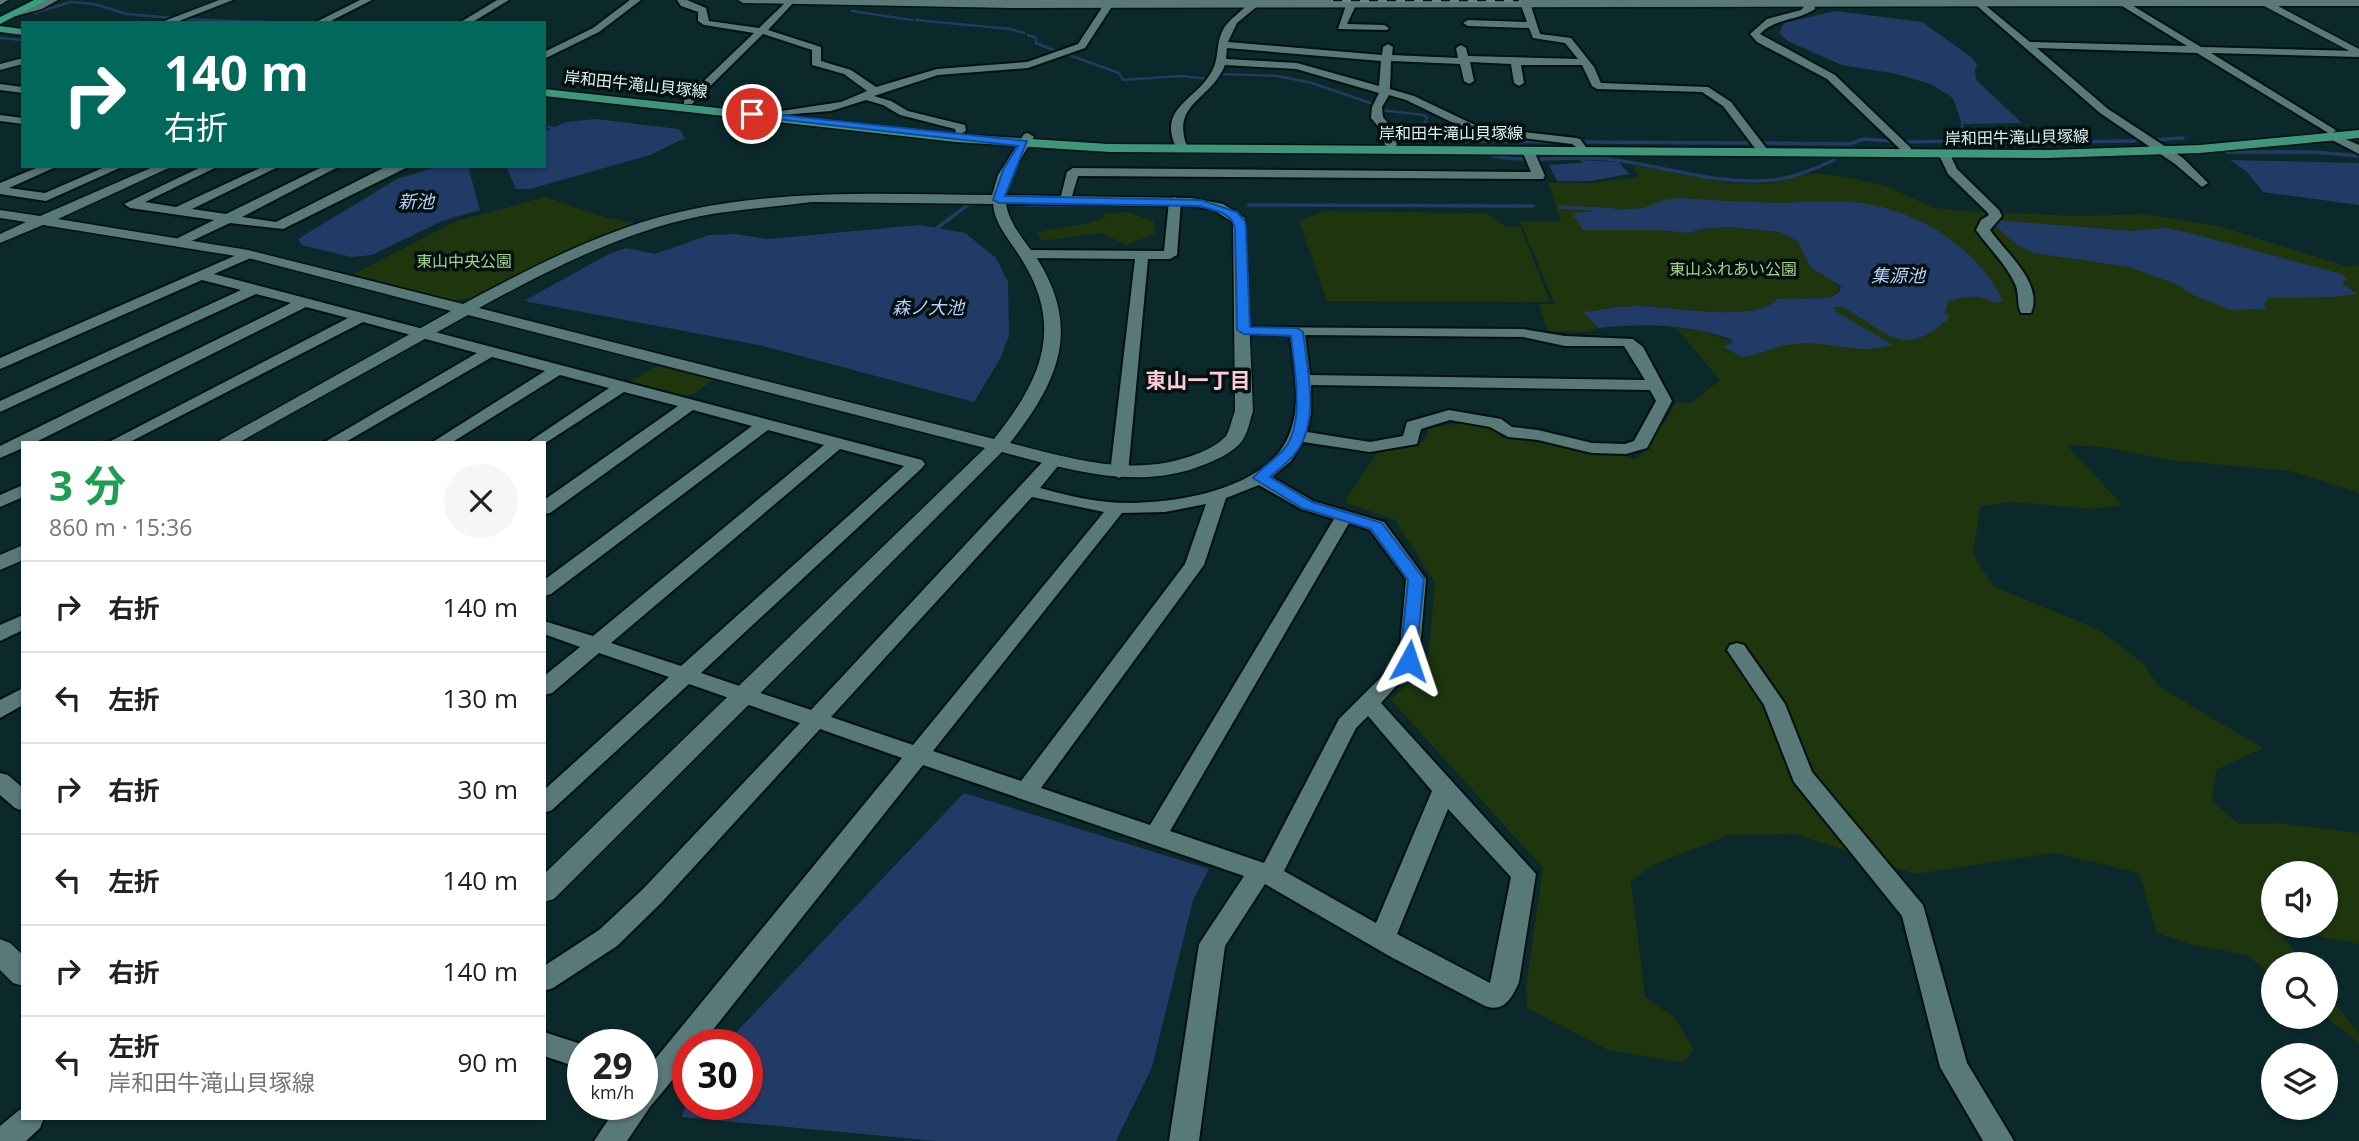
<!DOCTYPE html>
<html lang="ja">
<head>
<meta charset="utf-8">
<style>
	:root { --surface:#fff; --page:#f6f6f6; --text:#222; --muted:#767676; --line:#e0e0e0 }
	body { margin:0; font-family:"Open Sans","Noto Sans JP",sans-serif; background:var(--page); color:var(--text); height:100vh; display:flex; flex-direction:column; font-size:26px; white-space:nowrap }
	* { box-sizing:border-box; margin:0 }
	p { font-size:23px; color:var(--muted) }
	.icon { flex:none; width:38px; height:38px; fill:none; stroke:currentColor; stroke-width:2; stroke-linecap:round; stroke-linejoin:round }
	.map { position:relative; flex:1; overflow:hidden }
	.panel { position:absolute; left:21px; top:441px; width:525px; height:679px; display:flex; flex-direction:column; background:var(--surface); border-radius:0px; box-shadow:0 2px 5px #0004 }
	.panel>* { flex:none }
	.hud { position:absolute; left:21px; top:21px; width:525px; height:147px; border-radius:0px; box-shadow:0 2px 5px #0004; background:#00695c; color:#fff; overflow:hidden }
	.fabs { position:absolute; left:2261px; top:861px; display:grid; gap:14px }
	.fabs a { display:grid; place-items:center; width:77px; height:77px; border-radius:50%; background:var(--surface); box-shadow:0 2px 5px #0004; font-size:35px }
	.speed { position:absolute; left:567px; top:1029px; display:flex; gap:14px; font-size:35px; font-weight:700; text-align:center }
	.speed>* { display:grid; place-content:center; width:91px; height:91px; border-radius:50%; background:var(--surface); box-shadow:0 2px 5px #0004; line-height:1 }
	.speed small { font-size:18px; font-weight:400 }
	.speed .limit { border:10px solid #d22; background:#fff; color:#111 }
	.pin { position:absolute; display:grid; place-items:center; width:60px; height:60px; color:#fff; margin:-30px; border:4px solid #fff; border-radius:50%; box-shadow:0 2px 7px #0007 }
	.me { position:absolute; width:77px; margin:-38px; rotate:5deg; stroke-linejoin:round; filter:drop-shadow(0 0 5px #0008) }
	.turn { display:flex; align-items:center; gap:24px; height:147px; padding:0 28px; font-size:32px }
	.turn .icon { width:91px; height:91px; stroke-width:2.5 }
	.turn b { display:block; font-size:49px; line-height:60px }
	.round { display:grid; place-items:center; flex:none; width:74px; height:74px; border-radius:37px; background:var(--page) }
	.headline { display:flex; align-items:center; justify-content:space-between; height:119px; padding:0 28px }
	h1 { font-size:42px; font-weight:700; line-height:52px; color:#1e9e55 }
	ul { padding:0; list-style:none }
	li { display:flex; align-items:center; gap:21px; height:91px; padding:0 28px; border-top:2px solid var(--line) }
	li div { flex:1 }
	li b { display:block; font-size:26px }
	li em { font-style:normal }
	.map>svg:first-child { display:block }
</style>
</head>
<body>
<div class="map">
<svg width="2359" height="1141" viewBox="0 0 2359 1141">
	<rect width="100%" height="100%" fill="#0b292a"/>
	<g fill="#1e350e" fill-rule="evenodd">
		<path d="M1633,165L1730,183L1764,184L1813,173L1846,177L1886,186L1934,208L1962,211L2080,216L2145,214L2218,226L2349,267L2359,265V493L2290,471L2170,460L2103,447L2067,445L2122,505L2093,509L2013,502L1981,506L1973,554L1993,586L2099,630L2144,664L2158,686L2263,748L2216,770L2212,801L2239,824L2277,823L2359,833V944L2305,934L2283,937L2304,964H2273V976L2247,955L2192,945L2157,933L2139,873L2054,853L1915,874L1795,834L1729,835L1653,865L1631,881L1645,997L1674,1017L1694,1050L1682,1063L1608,1050L1527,1008L1526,986L1543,868L1391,700L1428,662L1435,582L1395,520L1344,502L1377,453L1424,441L1429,428L1463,423L1488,426L1503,438L1539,437L1636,459L1647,449L1677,402L1691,403L1720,380L1678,330L1668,326L1699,330L1733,342L1725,347L1855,292L1827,234L1722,211L1578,222L1584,230H1657L1688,233L1701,229L1729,227L1780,232L1799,241L1810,267L1837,282L1840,289L1830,298L1777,299C1756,324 1670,306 1638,306C1620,306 1602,309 1584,312L1599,328L1585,332L1548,331L1539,304H1555L1520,221L1561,222L1548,182L1592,183L1639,177ZM2273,873H2326V926H2273Z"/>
		<path d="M545,197L604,217L637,224L565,251L473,299L452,300L354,274L456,221Z"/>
		<path d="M1324,211L1485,213L1508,227L1520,226L1550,302L1327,301L1299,221Z"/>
		<path d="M1128,212L1153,221L1156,234L1126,245L1101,233L1042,241L1036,233L1092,222L1105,217L1103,213Z"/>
		<path d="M657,366L713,380L694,394L683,396L630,382Z"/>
		<path d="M2326,992L2359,1034V1043L2326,1017Z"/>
	</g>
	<g fill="#223b66">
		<path d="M1835,11L1922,22L1971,57L1977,65L1975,71L1976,80L2022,123L1962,124L1953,98L1931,84L1892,73L1842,65L1788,41L1779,33L1784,23Z"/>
		<path d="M595,119L679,129L685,138L650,155L530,189H516L506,166H544V132L566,122Z"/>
		<path d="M1580,160L1619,162L1629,174L1591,181H1557L1549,165L1582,163Z"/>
		<path d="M2230,160L2359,163V205L2263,192L2247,172Z"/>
		<path d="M439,166H468L480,210L442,221L372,255L351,257L302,245L298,239L397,179Z"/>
		<path d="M1679,198C1711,200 1743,202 1776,203C1801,203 1826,200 1851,202C1913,207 1976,245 2003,301L1994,303C1980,293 1963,297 1948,301L1945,313L1950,317C1902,362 1888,331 1842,307H1834L1835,311L1893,345C1853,356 1831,340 1794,344C1776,345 1760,356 1742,357L1724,347L1733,342L1730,339C1687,324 1644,323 1599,328L1583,312C1601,310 1619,306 1637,306C1669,306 1756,324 1777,299L1830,298L1839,292L1841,286L1810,267L1798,241L1780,232L1729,227L1701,229L1688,233L1657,230H1583L1572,213L1644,208L1663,200Z"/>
		<path d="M1994,220L2131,231L2164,228L2190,233L2341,274L2347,279L2342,283L2357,294L2332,297L2269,298L2264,304L2266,309L2231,310L2193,295L2176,284L2129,267L2034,253L2020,247L1994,225Z"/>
		<path d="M920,225L965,233L996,258L1008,282L1009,336L1000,359L974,402L759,345L524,301L609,254L626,248L655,254L709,235L735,234L768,239Z"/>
		<path d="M964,793L1209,869L1193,900L1152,1067L1116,1141H936L682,1117L688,1096V1104H747V1045H724Z"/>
	</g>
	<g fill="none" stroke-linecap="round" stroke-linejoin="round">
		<g stroke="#223b66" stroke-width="2.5">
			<path d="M852,11L912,20"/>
			<path d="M34,13L71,2L94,4L127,14L172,18"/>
			<path d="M181,19L293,23"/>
			<path d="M916,20L1010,29L1024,33"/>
			<path d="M1028,35L1036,38V43L1061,53"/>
			<path d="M0,38L23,40"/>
			<path d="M1066,54L1119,73L1123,80L1181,76L1210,79"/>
			<path d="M1221,74L1277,76L1312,83L1376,105"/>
			<path d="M1380,107V110L1424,115L1427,118L1423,128L1425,130L1447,135"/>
			<path d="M1962,124V135"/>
			<path d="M548,127L553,128"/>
		</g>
		<g stroke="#223b66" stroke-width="3.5">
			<path d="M1440,134L1469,141L1558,142"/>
			<path d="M2151,140L2183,138"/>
			<path d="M1582,142L1752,143"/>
			<path d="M1902,142L1962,141V134"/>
			<path d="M1763,143L1850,144L1863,139L1890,141"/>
			<path d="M1972,143L2136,141"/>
			<path d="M2227,152H2314L2359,156"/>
			<path d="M1494,156C1532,163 1569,155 1607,159C1662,165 1717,186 1773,180C1794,178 1814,169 1834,160"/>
			<path d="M1026,205H1142"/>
			<path d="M1248,205L1533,206"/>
			<path d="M1560,207L1614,210"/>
			<path d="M937,228L969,204H974"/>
		</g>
		<defs>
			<g id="minor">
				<path d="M360,0H372L327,23H314Z"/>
				<path d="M497,0H509L471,23H459Z"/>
				<path d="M630,0H641L599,32L544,59V52L593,28Z"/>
				<path d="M677,0H687L706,8L709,21L759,28L788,0H796L768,30L821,47V61L851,70L876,87L937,69L1027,62L1078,44L1105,3L1113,5L1085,48L1028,68L938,75L874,96L891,101L908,111L965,125L966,131L960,134L956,133L955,129L900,115L883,105L866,100L831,111L781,115V111L841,102L867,91L844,74L812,65V50L763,34L692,104H684V100L754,33L704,25L698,21V12L681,6Z"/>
				<path d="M1250,0H1260V4L1237,23L1228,42L1382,55L1383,47L1388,44L1393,47L1392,55L1458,58L1456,48L1461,45L1466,48L1468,56L1578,59L1565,43L1533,38L1529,28L1468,26L1463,23L1468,20L1527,22L1519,0H1529L1540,34L1571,38L1594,67L1601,83L1708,87L1731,102L1767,149L1757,151L1723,106L1702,92L1597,89L1592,86L1582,65H1521L1524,83L1519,86L1514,83L1511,64L1470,62L1474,81L1469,84L1464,81L1460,64L1391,61L1390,89L1414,96L1479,127L1576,138L1580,139L1586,147L1580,150L1572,144L1472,132L1406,100L1389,95L1382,107L1383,117L1394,130L1397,145L1391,148L1385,145L1382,131L1371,118L1372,107L1379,93L1296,69L1225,65C1211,101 1169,103 1188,149L1178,151C1154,107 1198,101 1213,69C1219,57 1216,44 1222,32C1228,18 1245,11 1250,0ZM1227,48L1381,61L1379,86L1297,63L1226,59Z"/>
				<path d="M1980,1L2030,42L2187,46L2122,6L2120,4L2125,1L2201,47L2359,51V57L2211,53L2334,129L2336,131L2330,134L2197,53L2037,48L2108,109L2183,158L2208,183L2202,187L2175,164L2100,113L1977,6L1975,4Z"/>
				<path d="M1351,2L1356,5L1347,24L1384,25L1389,28L1387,30L1338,29L1346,5Z"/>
				<path d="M1808,2H1814L1815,9C1797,21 1776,18 1760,34L1835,75L1911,148V152H1903L1827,79L1757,42L1750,34L1767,19L1801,10Z"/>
				<path d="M0,84L23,87V93L0,90Z"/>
				<path d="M0,115L23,118V124L0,121Z"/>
				<path d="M2334,134L2359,145V154L2330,139L2328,137Z"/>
				<path d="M1528,147L1534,151L1545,176L1543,179L1078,176L1070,203H1062L1060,200L1067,172L1073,168L1531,172L1522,151Z"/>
				<path d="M1941,152H1949L1957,169L1999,210L2002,216L1990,230C2005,252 2044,283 2031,313H2021C2017,305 2019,295 2016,286C2007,265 1989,248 1976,230L1981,220L1989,215L1987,212L1948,174L1939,155Z"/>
				<path d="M41,166H58L9,188L45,193L107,166H124L46,201L0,194V183Z"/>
				<path d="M203,166H219L145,202L176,207L264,166H280L192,209L226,214L324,166H340L242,217L276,222L387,166H410L283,229L230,223L181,246L176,245V239L214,220L130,208L124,204Z"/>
				<path d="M1175,197L1181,201L1177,255L1170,259H1148L1128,473L1119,478L1110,473L1135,259L1027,258L1020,254L1027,250L1164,251L1169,201Z"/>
				<path d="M248,250L255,254L253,257L214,274L922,460L925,464L922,468L701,673L811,710L1048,456H1060L1063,460L1040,488C1062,494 1085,500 1108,502C1162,507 1266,493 1289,435C1302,404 1294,367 1290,335L1243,334L1238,333L1236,330L1238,327L1523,329L1565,336L1633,339L1643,347L1672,401L1647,448L1626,454L1592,453L1538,440L1508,437L1490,427L1450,420L1421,429L1417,444L1370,452L1303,442L1291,461L1272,477L1313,501L1384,522L1426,579L1419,661L1381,703L1536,874L1519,982C1512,998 1504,1013 1485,1006L1391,957L1265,884L1225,946L1199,1141H1169L1199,944L1244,876L923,765L701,1045H688V1061L650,1107L627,1141H594L619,1104H642V1075L902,758L820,729L661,903L617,946L553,988L544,991V966L599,930L643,889L800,723L689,684L552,810L544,813V790L669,677L599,653L552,693L544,695V676L580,647L544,634V621L593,636L824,445L768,430L551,594L544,596V580L752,426L693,410L550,513L544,514V500L678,406L624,392L544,444L527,443L609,388L560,375L451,443H431L545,371L492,357L344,443H323L477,353L363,322L128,443H107L348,318L306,307L34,443H23V448L0,458V446L291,303L256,294L0,412V401L241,290L202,280L5,367L0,369V358ZM1305,335L1523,337L1565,346H1624L1645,380L1310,375ZM1311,385L1650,390L1656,401L1634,441L1625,444L1592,443L1538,430L1512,427L1501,419L1449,410L1407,422L1403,436L1370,442L1307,432L1311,413ZM840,449L904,466L681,666L611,643ZM1259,485L1301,509L1334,519L1150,825L1041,788L1204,565L1226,498ZM1032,497L1104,512L913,745L831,717ZM1206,504L1185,564L1021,781L933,751L1122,513L1165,512ZM1349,523L1370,530L1406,579L1399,659L1339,719L1264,863L1170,831ZM1368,716L1432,791L1376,923L1284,871L1356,728ZM1448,809L1511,877L1490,983L1397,934Z"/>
				<path d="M23,485V497L0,507V495Z"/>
				<path d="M23,615V630L0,641V625Z"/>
				<path d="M1737,643L1744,645L1785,704L1812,772L1923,905L1967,1063L2014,1141H1983L1940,1067L1902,916L1794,782L1764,705L1727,650L1730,645Z"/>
				<path d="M23,688V705L0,718V700Z"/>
				<path d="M0,773L8,775L23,788V811L15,808L0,795Z"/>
				<path d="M544,1032L584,1045L583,1069L544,1056Z"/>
				<path d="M23,1107V1118H44L40,1128L26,1141H0V1126Z"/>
			</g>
			<g id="tertiary">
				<path d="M0,0H8L0,5Z"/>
				<path d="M45,0H58L42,9L16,16L11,13Z"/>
				<path d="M219,0H233L174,23H159Z"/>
				<path d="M738,0H2359V6H2278L2359,49V56L2264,6L1011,8L743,3Z"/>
				<path d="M23,58V64L0,70V64Z"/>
				<path d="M1028,133L1034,137L1011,175L1006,195L1192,198L1223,204L1245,218L1253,411C1250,420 1248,433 1242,441C1234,452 1218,459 1206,464C1138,492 1070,470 1002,452L554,899L544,902V874L985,448L468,315L238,443H215L451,311L248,258L43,225L0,243V234L26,222L0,218V210L40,216L155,166H173L58,219L248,250L463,304C515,276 567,249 622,229C740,186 870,194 992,195L998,175L1024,134ZM812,202L993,204C995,226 1011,241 1022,260C1065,329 1040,381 994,439L479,308C549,270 622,232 701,216C737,209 775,207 812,202ZM1006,204L1192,206L1213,210L1233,222L1235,411C1232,418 1230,430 1226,436C1220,443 1207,450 1199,453C1135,479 1073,459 1010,443C1057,383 1082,331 1038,260C1026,242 1010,226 1006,204Z"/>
				<path d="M23,545V560L0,570V555Z"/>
				<path d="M0,939L10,943L23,955V986L13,983L0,970Z"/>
			</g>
			<g id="primary">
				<path d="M0,26L23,29V35L0,32Z"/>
				<path d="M544,89L956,134L1109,144L2048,150L2200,145L2359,130V138L2200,153L2048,158L1109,152L956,142L544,96Z"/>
			</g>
			<path id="trunk" d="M34,0H47L0,24V17Z"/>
		</defs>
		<use href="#minor" stroke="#001011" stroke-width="4"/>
		<use href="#tertiary" stroke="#001011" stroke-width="3"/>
		<use href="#primary" stroke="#001011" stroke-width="3"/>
		<use href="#trunk" stroke="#001011" stroke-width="3"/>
		<use href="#minor" fill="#597878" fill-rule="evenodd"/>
		<use href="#tertiary" fill="#597878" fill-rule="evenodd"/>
		<use href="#primary" fill="#3f967d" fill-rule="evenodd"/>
		<use href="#trunk" fill="#36a07f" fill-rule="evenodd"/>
		<defs>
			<path id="rail" d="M1333,0H1519"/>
		</defs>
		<use href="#rail" stroke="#6e8687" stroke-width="4.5"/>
		<use href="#rail" stroke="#040f10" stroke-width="2.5" stroke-dasharray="9" stroke-linecap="butt"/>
	</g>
	<path fill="#1a73e8" stroke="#114b97" stroke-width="2" d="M752,112L1027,141L1005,196L1201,200L1237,212L1245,221L1246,229L1250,327L1297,328L1303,332C1307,368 1320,419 1297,451C1290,461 1279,469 1270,477L1312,502L1382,523L1424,579L1415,665L1409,667L1400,661L1408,580L1371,529L1302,508L1253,478C1262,467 1276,459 1285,448C1305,423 1294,366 1291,336L1244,334L1237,330L1235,229C1233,212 1214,211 1200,206L999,203L993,200L1004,168L1018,146L748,116V113Z"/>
	<g text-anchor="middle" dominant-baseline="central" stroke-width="7" stroke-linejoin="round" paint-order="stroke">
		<g font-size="16" fill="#dff0f0" stroke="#040f10">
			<text transform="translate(636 84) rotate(6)">岸和田牛滝山貝塚線</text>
			<text x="1451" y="133">岸和田牛滝山貝塚線</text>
			<text transform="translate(2017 137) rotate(-1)">岸和田牛滝山貝塚線</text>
		</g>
		<g font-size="16" fill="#a3d287" stroke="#040f10">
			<text x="464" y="261">東山中央公園</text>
			<text x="1733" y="269">東山ふれあい公園</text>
		</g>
		<g font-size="18" font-style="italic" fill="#b5cffa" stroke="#040f10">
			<text x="416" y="201">新池</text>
			<text x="1898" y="275">集源池</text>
			<text x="928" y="307">森ノ大池</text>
		</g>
		<g font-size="21" font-weight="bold" fill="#fdcbdc" stroke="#040f10">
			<text x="1198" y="380">東山一丁目</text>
		</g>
	</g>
</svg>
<div class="fabs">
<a><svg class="icon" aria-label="sound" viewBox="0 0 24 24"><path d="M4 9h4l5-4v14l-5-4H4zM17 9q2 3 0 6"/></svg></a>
<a><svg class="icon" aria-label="search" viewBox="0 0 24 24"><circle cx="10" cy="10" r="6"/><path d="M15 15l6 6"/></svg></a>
<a><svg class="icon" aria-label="layers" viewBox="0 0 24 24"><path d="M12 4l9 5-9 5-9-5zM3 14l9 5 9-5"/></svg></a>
</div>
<div class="speed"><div>29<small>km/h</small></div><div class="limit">30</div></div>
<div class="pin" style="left:752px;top:114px;background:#d93025"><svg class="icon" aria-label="arrive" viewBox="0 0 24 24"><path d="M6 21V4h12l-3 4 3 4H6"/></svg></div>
<svg class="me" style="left:1409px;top:661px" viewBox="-20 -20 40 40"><path d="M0-17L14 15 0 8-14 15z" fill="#1a73e8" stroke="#fff" stroke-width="4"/></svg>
<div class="hud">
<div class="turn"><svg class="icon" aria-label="right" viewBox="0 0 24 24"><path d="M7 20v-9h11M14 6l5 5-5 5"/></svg><div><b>140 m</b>右折</div></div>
</div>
<section class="panel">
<div class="headline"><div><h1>3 分</h1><p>860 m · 15:36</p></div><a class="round"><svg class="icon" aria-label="close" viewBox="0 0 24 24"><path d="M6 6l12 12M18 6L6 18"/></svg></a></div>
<ul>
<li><svg class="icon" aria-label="right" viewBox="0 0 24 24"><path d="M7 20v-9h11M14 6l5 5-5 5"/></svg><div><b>右折</b></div><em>140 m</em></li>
<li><svg class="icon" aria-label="left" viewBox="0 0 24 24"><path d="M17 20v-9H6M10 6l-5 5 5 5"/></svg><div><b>左折</b></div><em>130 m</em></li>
<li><svg class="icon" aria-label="right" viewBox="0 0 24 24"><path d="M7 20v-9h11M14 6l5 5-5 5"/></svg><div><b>右折</b></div><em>30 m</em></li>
<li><svg class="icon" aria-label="left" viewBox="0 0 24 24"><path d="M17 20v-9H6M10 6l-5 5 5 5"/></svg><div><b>左折</b></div><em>140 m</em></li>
<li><svg class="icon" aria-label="right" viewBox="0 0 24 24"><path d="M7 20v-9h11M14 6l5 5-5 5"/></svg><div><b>右折</b></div><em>140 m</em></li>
<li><svg class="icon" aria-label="left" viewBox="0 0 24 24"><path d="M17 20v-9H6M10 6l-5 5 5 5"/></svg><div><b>左折</b><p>岸和田牛滝山貝塚線</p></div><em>90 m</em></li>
</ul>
</section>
</div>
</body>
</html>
